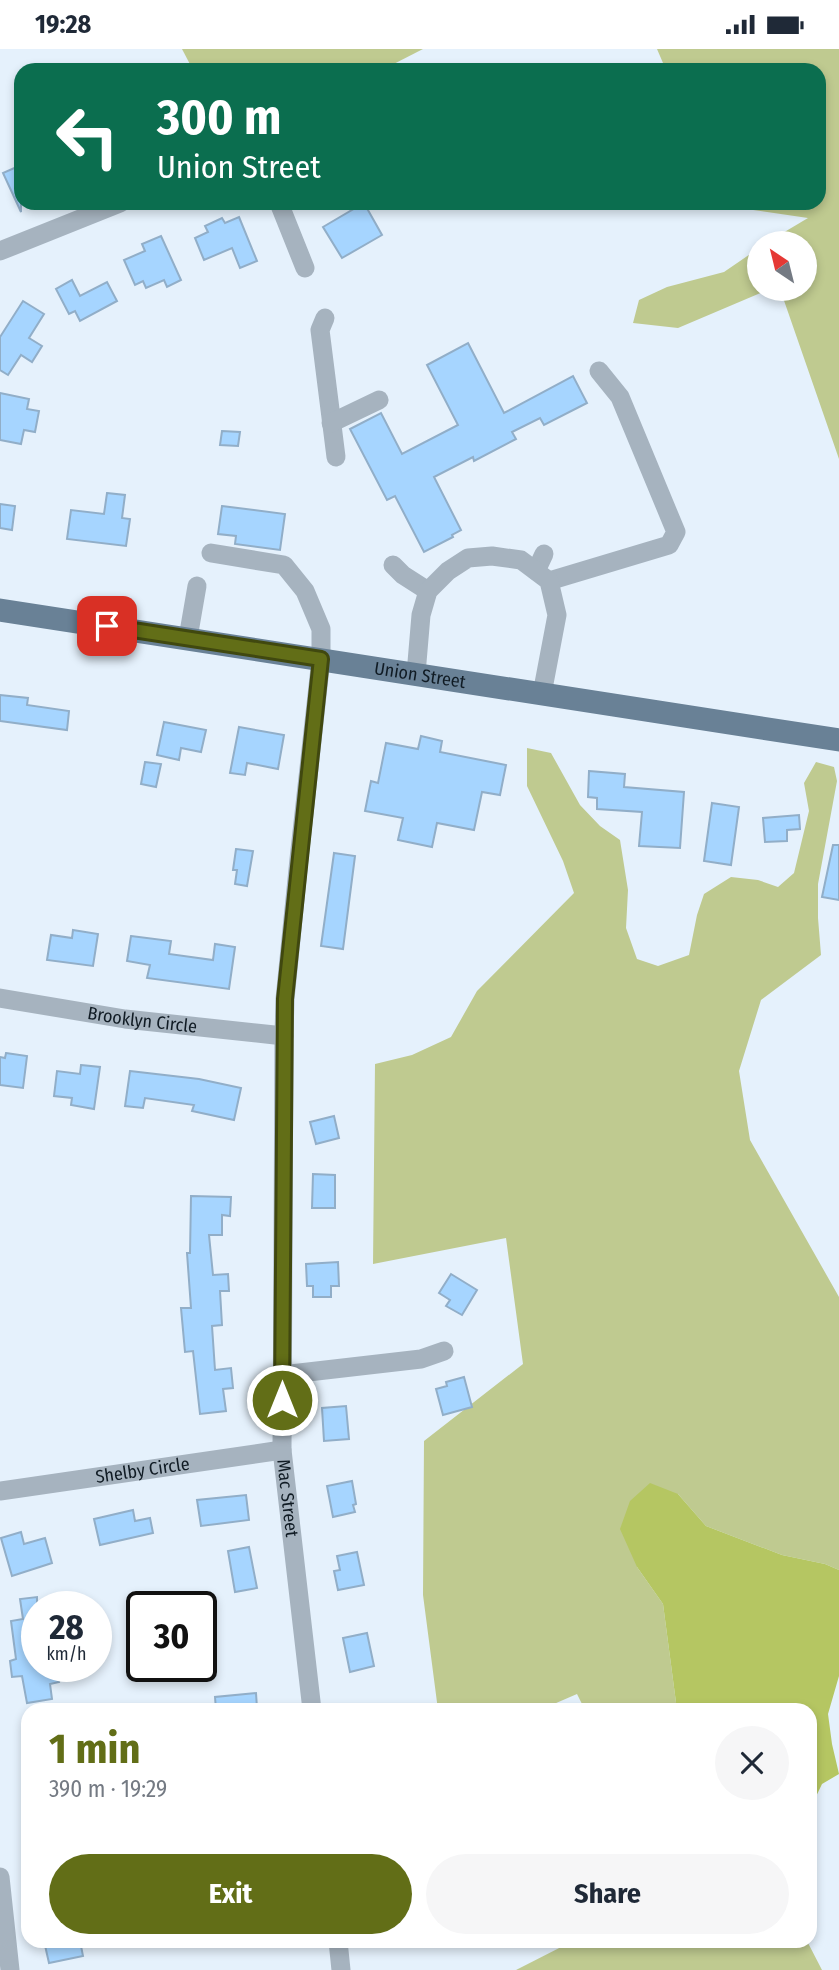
<!DOCTYPE html>
<html lang="en">
<head>
<meta charset="utf-8">
<style>
	:root { --surface:#fff; --page:#f6f6f7; --text:#1f2937; --muted:#747a83; --accent:#626e17 }
	body { margin:0; font-family:"Fira Sans Condensed",sans-serif; background:var(--page); color:var(--text); height:100vh; display:flex; flex-direction:column; font-size:26px; white-space:nowrap }
	* { box-sizing:border-box; margin:0 }
	p { font-size:23px; color:var(--muted) }
	.icon { flex:none; width:38px; height:38px; fill:none; stroke:currentColor; stroke-width:2; stroke-linecap:round; stroke-linejoin:round }
	.map { position:relative; flex:1; overflow:hidden }
	.sheet { position:absolute; left:21px; top:1654px; width:796px; height:245px; display:flex; flex-direction:column; background:var(--surface); border-radius:21px; box-shadow:0 4px 10px #0003 }
	.sheet>* { flex:none }
	.top-card { position:absolute; left:14px; top:14px; width:812px; height:147px; border-radius:21px; box-shadow:0 4px 10px #0003; background:#0b6e4f; color:#fff; overflow:hidden }
	.needle { width:46px; rotate:325deg }
	.buttons { position:absolute; left:747px; top:182px; display:grid; gap:14px }
	.buttons a { display:grid; place-items:center; width:70px; height:70px; border-radius:50%; background:var(--surface); box-shadow:0 4px 10px #0003; font-size:35px }
	.speed { position:absolute; left:21px; top:1542px; display:flex; gap:14px; font-size:35px; font-weight:700; text-align:center }
	.speed>* { display:grid; place-content:center; width:91px; height:91px; border-radius:50%; background:var(--surface); box-shadow:0 4px 10px #0003; line-height:1 }
	.speed small { font-size:18px; font-weight:400 }
	.speed .limit { border:4px solid #111; border-radius:10px; background:#fff; color:#111 }
	.pin { position:absolute; display:grid; place-items:center; width:60px; height:60px; color:#fff; margin:-30px; border-radius:14px; box-shadow:0 4px 10px #0006 }
	.me { position:absolute; width:77px; margin:-38px; rotate:0deg; stroke-linejoin:round; filter:drop-shadow(0 0 5px #0008) }
	.turn { display:flex; align-items:center; gap:24px; height:147px; padding:0 28px; font-size:32px }
	.turn .icon { width:91px; height:91px; stroke-width:2.5 }
	.turn b { display:block; font-size:49px; line-height:60px }
	.round { display:grid; place-items:center; flex:none; width:74px; height:74px; border-radius:37px; background:var(--page) }
	.summary { display:flex; align-items:center; justify-content:space-between; height:119px; padding:0 28px }
	h1 { font-size:42px; font-weight:700; line-height:52px; color:var(--accent) }
	.cta { display:flex; gap:14px; margin-top:auto; padding:14px 28px }
	.cta a { flex:1; height:80px; border-radius:42px; background:var(--accent); color:#fff; font-size:28px; font-weight:700; line-height:80px; text-align:center }
	.cta a+a { background:var(--page); color:var(--text) }
	.status { display:flex; justify-content:space-between; align-items:center; height:49px; padding:0 35px; background:var(--surface); direction:ltr }
	.status svg { height:19px; fill:currentColor }
	.map>svg:first-child { display:block }
</style>
</head>
<body>
<div class="status"><b>19:28</b><svg viewBox="0 0 49 12"><path d="M0 12V9h3v3zM5 12V6h3v6zM10 12V3h3v9zM15 12V0h3v12zM26 1h20v11H26zM47 4h2v5h-2z"/></svg></div>
<div class="map">
<svg width="839" height="1921" viewBox="0 0 839 1921">
	<rect width="100%" height="100%" fill="#e5f1fc"/>
	<g fill="#bfca90">
		<path d="M182,0H423L382,21H193Z"/>
		<path d="M657,0H839V410L780,240H805V194H766L808,169L746,160L741,154H819V21H666Z"/>
		<path d="M759,199L760,240H770L678,279L633,274L639,251L667,238L724,223Z"/>
		<path d="M527,699L551,704L580,756L600,777L620,791L628,841L626,879L637,910L658,917L689,906L697,866L704,845L731,828L758,831L778,838L794,824L809,762L804,734L816,713L834,718L837,732L818,835V869L821,906L761,951L739,1022L750,1091L839,1248V1521L825,1515L782,1506L706,1477L678,1445L637,1518L663,1555L677,1661H585L577,1645L540,1661H438L423,1546L424,1392L523,1315L506,1189L373,1215L375,1015L412,1006L451,988L477,942L574,844L563,812L527,737Z"/>
		<path d="M569,1892H807L822,1921H516L569,1894Z"/>
	</g>
	<path fill="#b5c662" d="M650,1434L678,1445L706,1477L782,1506L825,1515L839,1521V1627L828,1665L832,1695L839,1725L822,1735L811,1758L810,1661H677L663,1555L637,1518L620,1480L630,1452Z"/>
	<g fill="#a6d5ff" stroke="#91aec8" stroke-width="2">
		<path d="M21,116V163L3,124Z"/>
		<path d="M364,154L382,186L342,209L323,178Z"/>
		<path d="M239,168L257,212L240,219L232,199L204,211L195,189L208,183L205,177L222,169L225,174Z"/>
		<path d="M161,187L181,231L167,238L164,231L146,239L143,232L135,236L124,211L145,202L142,195Z"/>
		<path d="M72,231L80,247L107,233L117,252L80,272L75,262L69,265L56,240Z"/>
		<path d="M23,252L44,265L29,289L42,297L32,313L21,306L8,326L0,321V288Z"/>
		<path d="M468,294L504,364L573,327L587,354L544,376L540,369L512,383L516,390L474,412L473,408L434,428L461,481L452,486L453,488L424,503L395,447L387,451L350,380L381,364L402,405L458,376L427,316Z"/>
		<path d="M0,344L29,350L27,360L39,362L35,383L24,381L21,395L0,391Z"/>
		<path d="M222,382L240,383L238,397L220,396Z"/>
		<path d="M107,444L125,446L122,469L130,470L126,497L67,490L71,461L104,465Z"/>
		<path d="M0,455L15,457L12,481L0,479Z"/>
		<path d="M222,457L285,465L280,501L235,495L236,487L218,485Z"/>
		<path d="M0,646L28,649L27,656L69,662L67,681L0,672Z"/>
		<path d="M164,673L206,681L201,703L181,699L179,711L157,706Z"/>
		<path d="M239,678L284,686L278,720L247,714L245,726L230,724Z"/>
		<path d="M421,687L442,692L440,703L506,716L500,746L482,743L474,781L437,774L432,798L398,791L403,769L365,762L371,732L378,734L386,694L418,700Z"/>
		<path d="M145,713L161,715L156,738L141,735Z"/>
		<path d="M589,722L625,725L624,738L684,743L680,799L639,797L642,763L597,760V749L588,748Z"/>
		<path d="M712,754L739,758L731,816L704,812Z"/>
		<path d="M799,766L800,780L787,781V792L765,793L763,769Z"/>
		<path d="M833,796H839V851L822,848Z"/>
		<path d="M236,800L253,802L247,837L235,835L237,821H233Z"/>
		<path d="M334,804L355,807L343,900L321,897Z"/>
		<path d="M73,881L98,885L93,917L47,911L51,886L72,889Z"/>
		<path d="M131,887L171,892L169,905L213,911L215,895L235,898L229,940L147,929L150,916L127,912Z"/>
		<path d="M6,1004L27,1007L23,1039L0,1036V1008L5,1009Z"/>
		<path d="M81,1016L100,1018L94,1060L71,1056L72,1049L54,1047L57,1022L80,1025Z"/>
		<path d="M130,1022L199,1030L241,1039L234,1071L192,1062L194,1056L145,1049L143,1059L125,1057Z"/>
		<path d="M334,1067L339,1089L316,1095L310,1073Z"/>
		<path d="M313,1125L335,1126V1159H312Z"/>
		<path d="M191,1147L231,1148L230,1167L222,1166V1186H209L213,1226L228,1225L229,1242H220L222,1276L212,1277L215,1321L231,1319L233,1339L223,1340L226,1362L200,1365L193,1302L185,1303L181,1259H191L187,1204H190Z"/>
		<path d="M338,1213L339,1237H331V1248H313V1237H307L306,1215Z"/>
		<path d="M451,1225L477,1241L462,1266L446,1257L450,1251L439,1244Z"/>
		<path d="M464,1328L472,1358L443,1366L436,1340L447,1337L446,1333Z"/>
		<path d="M346,1357L349,1390L324,1392L322,1359Z"/>
		<path d="M352,1432L356,1455L353,1456L355,1463L333,1468L327,1437Z"/>
		<path d="M246,1446L249,1471L201,1477L197,1451Z"/>
		<path d="M133,1461L135,1472L150,1469L153,1484L100,1496L94,1470Z"/>
		<path d="M21,1483L24,1495L45,1489L52,1514L12,1527L1,1489Z"/>
		<path d="M249,1498L257,1539L235,1543L228,1502Z"/>
		<path d="M357,1503L364,1536L338,1541L334,1522L340,1521L337,1507Z"/>
		<path d="M37,1548V1617H49V1620L56,1619L59,1633L50,1635L52,1650L27,1654L22,1627L12,1628L10,1612L16,1610L11,1572L23,1570L20,1550Z"/>
		<path d="M367,1584L374,1617L350,1623L343,1589Z"/>
		<path d="M256,1644L257,1659L249,1661H216L215,1648Z"/>
		<path d="M44,1892H80L83,1907L49,1914Z"/>
	</g>
	<g fill="none" stroke-linecap="round" stroke-linejoin="round">
		<g stroke="#a6b3bf" stroke-width="19">
			<path d="M279,154L305,219"/>
			<path d="M0,202L120,154"/>
			<path d="M325,269L320,281L336,408"/>
			<path d="M331,374L379,351"/>
			<path id="s1" d="M211,504L284,516L305,542L321,580V610L299,810L285,950L284,987L282,1401L312,1661"/>
			<path d="M393,516L403,526L428,542"/>
			<path d="M536,522L544,505"/>
			<path d="M549,532L669,496L676,483L620,348L599,322"/>
			<path d="M188,589L197,537"/>
			<path d="M416,625L421,566L428,542L448,522L468,509L492,507L521,511L549,532L557,566L542,645"/>
			<path id="s2" d="M0,949L125,970L284,987"/>
			<path d="M282,1326L421,1310L444,1302"/>
			<path id="s3" d="M0,1442L282,1401"/>
			<path d="M0,1828L10,1921"/>
			<path d="M338,1892L341,1921"/>
		</g>
		<path stroke="#698196" stroke-width="23" id="s4" d="M0,561L839,691"/>
	</g>
	<g fill="none" stroke-linecap="round" stroke-linejoin="round">
		<defs>
			<path id="route" d="M107,577L321,610L285,950L282,1351"/>
		</defs>
		<use href="#route" stroke="#40480f" stroke-width="18"/>
		<use href="#route" stroke="#626e17" stroke-width="12"/>
	</g>
	<g text-anchor="middle" dominant-baseline="central" stroke-width="5" stroke-linejoin="round" paint-order="stroke">
		<g font-size="18" fill="#101b24" stroke="#fcfcfc">
			<text stroke="none"><textPath href="#s4" startOffset="425">Union Street</textPath></text>
			<text stroke="none"><textPath href="#s2" startOffset="144">Brooklyn Circle</textPath></text>
			<text stroke="none"><textPath href="#s3" startOffset="144">Shelby Circle</textPath></text>
			<text stroke="none"><textPath href="#s1" startOffset="1020">Mac Street</textPath></text>
		</g>
	</g>
</svg>
<div class="buttons">
<a><svg class="needle" viewBox="-14 -14 28 28"><path d="M0-13l5 13h-10z" fill="#e53935"/><path d="M0 13l5-13h-10z" fill="#747a83"/></svg></a>
</div>
<div class="speed"><div>28<small>km/h</small></div><div class="limit">30</div></div>
<div class="pin" style="left:107px;top:577px;background:#d93025"><svg class="icon" aria-label="arrive" viewBox="0 0 24 24"><path d="M6 21V4h12l-3 4 3 4H6"/></svg></div>
<svg class="me" style="left:282px;top:1351px" viewBox="-20 -20 40 40"><circle r="17" fill="#626e17" stroke="#fff" stroke-width="3"/><path d="M0-11L8 9 0 5-8 9z" fill="#fff"/></svg>
<div class="top-card">
<div class="turn"><svg class="icon" aria-label="left" viewBox="0 0 24 24"><path d="M17 20v-9H6M10 6l-5 5 5 5"/></svg><div><b>300 m</b>Union Street</div></div>
</div>
<section class="sheet">
<div class="summary"><div><h1>1 min</h1><p>390 m · 19:29</p></div><a class="round"><svg class="icon" aria-label="close" viewBox="0 0 24 24"><path d="M6 6l12 12M18 6L6 18"/></svg></a></div>
<div class="cta"><a>Exit</a><a>Share</a></div>
</section>
</div>
</body>
</html>
